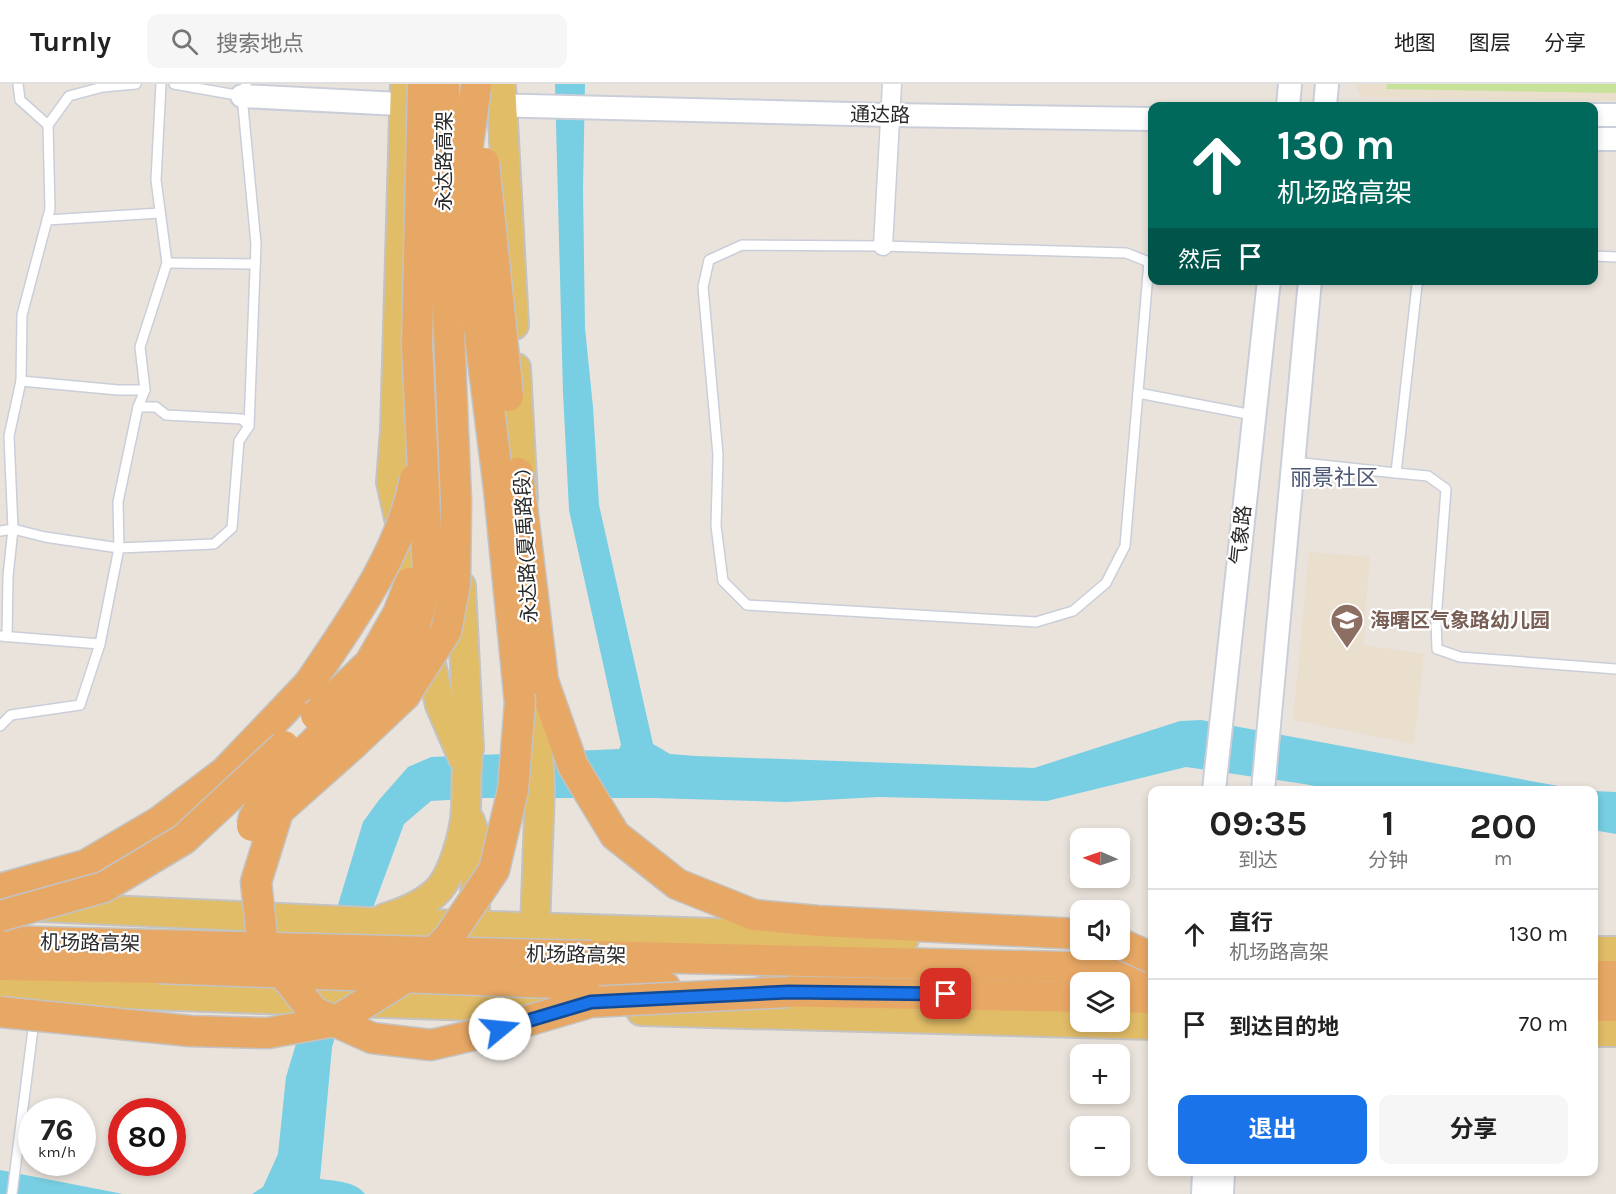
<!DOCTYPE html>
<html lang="zh">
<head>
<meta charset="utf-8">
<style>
	:root { --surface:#fff; --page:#f6f6f6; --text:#222; --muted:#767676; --line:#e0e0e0; --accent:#1a73e8 }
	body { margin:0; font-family:Karla,"Noto Sans SC",sans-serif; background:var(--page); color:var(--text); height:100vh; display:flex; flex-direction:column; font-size:22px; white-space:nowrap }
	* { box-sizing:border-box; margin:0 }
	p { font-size:20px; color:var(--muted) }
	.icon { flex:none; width:33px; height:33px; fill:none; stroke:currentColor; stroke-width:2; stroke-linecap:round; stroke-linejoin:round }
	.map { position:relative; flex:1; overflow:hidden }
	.panel { position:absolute; left:1148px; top:702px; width:450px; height:390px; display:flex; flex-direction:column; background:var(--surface); border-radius:12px; box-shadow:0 3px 9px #0003 }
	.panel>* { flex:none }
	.guide { position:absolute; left:1148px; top:18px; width:450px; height:183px; border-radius:12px; box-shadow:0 3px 9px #0003; background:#00695c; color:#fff; overflow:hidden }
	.needle { width:39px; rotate:272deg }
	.controls { position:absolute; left:1070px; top:744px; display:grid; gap:12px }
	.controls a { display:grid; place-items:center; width:60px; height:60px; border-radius:12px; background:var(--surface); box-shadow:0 3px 9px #0003; font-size:30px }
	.speed { position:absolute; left:18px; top:1014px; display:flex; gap:12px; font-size:30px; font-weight:700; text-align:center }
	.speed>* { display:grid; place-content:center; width:78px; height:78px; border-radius:50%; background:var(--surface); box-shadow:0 3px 9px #0003; line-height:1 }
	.speed small { font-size:15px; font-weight:400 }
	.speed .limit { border:9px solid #d22; background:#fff; color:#111 }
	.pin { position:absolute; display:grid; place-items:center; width:51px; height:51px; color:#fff; margin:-26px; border-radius:12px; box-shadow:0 3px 9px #0006 }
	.me { position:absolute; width:66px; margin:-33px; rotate:73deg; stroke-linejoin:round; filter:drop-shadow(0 0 4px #0008) }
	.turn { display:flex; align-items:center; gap:21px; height:126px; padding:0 30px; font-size:27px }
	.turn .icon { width:78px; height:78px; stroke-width:2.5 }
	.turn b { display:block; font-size:42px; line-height:51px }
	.then { display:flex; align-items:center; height:57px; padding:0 30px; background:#0003; gap:12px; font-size:22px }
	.eta { display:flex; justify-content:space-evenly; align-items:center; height:102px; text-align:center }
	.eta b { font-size:36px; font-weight:700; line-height:42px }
	.cta { display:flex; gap:12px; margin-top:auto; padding:12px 30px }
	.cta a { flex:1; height:69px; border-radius:12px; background:var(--accent); color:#fff; font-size:24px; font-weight:700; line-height:69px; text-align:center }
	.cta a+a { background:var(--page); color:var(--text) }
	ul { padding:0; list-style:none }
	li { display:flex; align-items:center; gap:18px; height:90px; padding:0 30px; border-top:2px solid var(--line) }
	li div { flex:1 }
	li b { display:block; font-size:22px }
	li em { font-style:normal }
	header { display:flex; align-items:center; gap:36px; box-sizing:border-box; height:84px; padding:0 30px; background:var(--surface); border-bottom:2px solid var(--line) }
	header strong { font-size:28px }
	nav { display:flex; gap:33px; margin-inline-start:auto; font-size:21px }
	.search { width:420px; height:54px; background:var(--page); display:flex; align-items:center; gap:15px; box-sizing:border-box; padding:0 21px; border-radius:12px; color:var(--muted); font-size:22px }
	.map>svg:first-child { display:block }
</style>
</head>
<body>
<header>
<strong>Turnly</strong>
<div class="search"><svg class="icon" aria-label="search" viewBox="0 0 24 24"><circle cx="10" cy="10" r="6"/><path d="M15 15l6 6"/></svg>搜索地点</div>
<nav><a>地图</a><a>图层</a><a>分享</a></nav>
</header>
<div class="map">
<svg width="1616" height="1110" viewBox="0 0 1616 1110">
	<rect width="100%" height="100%" fill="#eae3dc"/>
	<g fill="#eadecd">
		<path d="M1355,0H1616V17L1362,13Z"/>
		<path d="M1309,468L1370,473L1363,561L1424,570L1414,660L1293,636Z"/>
	</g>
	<path fill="#c8e29a" d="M1387,0H1616V9L1386,5Z"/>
	<g fill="#78cee2">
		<path d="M555,0H585L583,105L585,244L593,323L599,421L653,660L670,670L696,672L1034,684L1180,637L1201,636L1580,706H1335L1304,700L1186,683L1047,717L879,713L786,718L652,714H482L431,717L404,740L373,824L332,963L320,1095C335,1097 355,1097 365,1110H252L263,1103L278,1070L286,993L363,738L379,716L408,683L431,673L619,665L621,661L569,426L563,309Z"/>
		<path d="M1593,707L1616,708V750L1593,746Z"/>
		<path d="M0,1086L123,1110H0Z"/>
	</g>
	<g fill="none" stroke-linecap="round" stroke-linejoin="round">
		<defs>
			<g id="service">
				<path d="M18,0L20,16L48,41L69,12L103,3L136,0"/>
				<path d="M174,0L242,12"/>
				<path d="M47,136L160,129"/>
				<path d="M742,161L883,162L1126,169L1149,178L1125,462L1106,499L1073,527L1036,538L747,521L723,497L716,442L718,371L703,203L709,176Z"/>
				<path d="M1593,172L1616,173"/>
				<path d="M167,179L255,180"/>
				<path d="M21,297L118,306H145"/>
				<path d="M1138,309L1253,331"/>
				<path d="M138,323L145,306L140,263L167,179L156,96L161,0"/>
				<path d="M1294,378L1396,389L1417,201L1420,196"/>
				<path d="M1396,389L1428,392L1446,405L1436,536L1437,565L1460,573L1616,585"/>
				<path d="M0,447L13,445L9,352L21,297L22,231L50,125L48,41"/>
				<path d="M0,552L100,560L119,464L214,460L232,444L239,357L249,342L256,160L242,12L246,0"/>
				<path d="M7,553L8,492L13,445L45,453L119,464L118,418L138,323H156L166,331L242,335L249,342"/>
				<path d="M0,642L11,631L80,621L100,560"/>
				<path d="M12,1110L34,937"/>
			</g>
			<path id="minor" d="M883,162L892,0"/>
			<g id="tertiary">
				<path d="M242,12L419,21"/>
				<path d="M488,21L890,31L1152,35"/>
				<path d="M1288,22L1290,0"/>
				<path d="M1325,22L1327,0"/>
				<path d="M1593,31H1616"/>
				<path d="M1593,55H1616"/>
				<path d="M1214,706L1269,196"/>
				<path d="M1263,706L1310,196"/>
				<path d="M1203,1110L1204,1088"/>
				<path d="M1222,1110L1223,1088"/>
			</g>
			<g id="primary">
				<path d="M405,0L395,346L391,398L440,621L463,674"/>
				<path d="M501,0L514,241"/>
				<path d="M516,284L523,414"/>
				<path d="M533,586L540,703L535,844L537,861"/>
				<path d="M470,737L476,754L475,825"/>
				<path d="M42,823L368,838L904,855"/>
				<path d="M385,834C402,829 421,821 434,810C453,794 465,748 466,724C467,704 465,685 469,664L461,502"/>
				<path d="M1593,867H1616"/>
				<path d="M0,906L559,925"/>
				<path d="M641,927L1152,941"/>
				<path d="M1593,948H1616"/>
			</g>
			<g id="trunk">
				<path d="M543,597L573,682L615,751L677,800L754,831L818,837L1080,850"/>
				<path d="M0,805L86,781L159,738L225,688L309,600"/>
				<path d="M0,857L158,861"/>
				<path d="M591,872L1152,885"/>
				<path d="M0,881L158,884"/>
				<path d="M1593,892H1616"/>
				<path d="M584,900L665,903"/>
				<path d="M764,907L1080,913"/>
				<path d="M1119,913L1152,914"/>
				<path d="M1593,922H1616"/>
			</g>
		</defs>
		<use href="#service" stroke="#caced9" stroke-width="12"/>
		<use href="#minor" stroke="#caced9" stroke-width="21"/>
		<use href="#tertiary" stroke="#caced9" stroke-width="26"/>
		<use href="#primary" stroke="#c3c3c3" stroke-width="32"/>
		<use href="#trunk" stroke="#c3c3c3" stroke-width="33"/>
		<use href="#service" stroke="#fff" stroke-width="9"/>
		<use href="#minor" stroke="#fff" stroke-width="18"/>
		<use href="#tertiary" stroke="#fff" stroke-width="22"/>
		<use href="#primary" stroke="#e2bd68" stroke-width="28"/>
		<use href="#trunk" stroke="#e8a865" stroke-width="30"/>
		<defs>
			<g id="trunk-bridge">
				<path d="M444,0L445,154L456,417L455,500L446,547L405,611L351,662L278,727L256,798L262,853L278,883L314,928L372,954L431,961L500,945L591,918L789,908"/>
				<path d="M484,79L508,312"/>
				<path d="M518,389L543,597"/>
				<path d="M309,600C352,536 400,471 415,395"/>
				<path d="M316,631L370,579L398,530L410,499"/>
				<path d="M252,742L254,734L274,698L335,638L369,611L400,577L414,546L428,490L417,261L423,0"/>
				<path d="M0,832L104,803L184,755L284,662"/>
				<path d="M1119,859L1152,874"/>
				<path d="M158,861L591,872"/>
				<path d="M158,884L584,900"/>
				<path d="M0,928L190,947L268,949L336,937L418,886L449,853L494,786L513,706L520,619L499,405L468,156L465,81L476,3"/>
			</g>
		</defs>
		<use href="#trunk-bridge" stroke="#c3c3c3" stroke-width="33" stroke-linecap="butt"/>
		<use href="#trunk-bridge" stroke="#e8a865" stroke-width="30"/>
	</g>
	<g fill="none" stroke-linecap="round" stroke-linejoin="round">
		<defs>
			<path id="route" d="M500,945L591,918L789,908L946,910"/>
		</defs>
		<use href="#route" stroke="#114b97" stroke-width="15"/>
		<use href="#route" stroke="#1a73e8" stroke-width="10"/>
	</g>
	<defs>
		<symbol id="school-pin" viewBox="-11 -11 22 30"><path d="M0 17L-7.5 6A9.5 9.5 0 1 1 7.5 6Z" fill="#8d6e63" stroke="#fff"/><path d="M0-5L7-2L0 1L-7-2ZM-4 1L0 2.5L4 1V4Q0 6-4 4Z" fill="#fff"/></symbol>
	</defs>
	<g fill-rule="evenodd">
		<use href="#school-pin" x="1328" y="517" width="38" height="52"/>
	</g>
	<g text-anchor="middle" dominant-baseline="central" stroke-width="4.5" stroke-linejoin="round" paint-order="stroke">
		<g font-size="20" fill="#292929" stroke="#fff">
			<text transform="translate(880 31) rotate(1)">通达路</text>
			<text transform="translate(444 77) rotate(-90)">永达路高架</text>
			<text transform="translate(1241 451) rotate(-84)">气象路</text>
			<text transform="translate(526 462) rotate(-93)">永达路(夏禹路段)</text>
			<text transform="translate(90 859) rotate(1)">机场路高架</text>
			<text transform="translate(576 871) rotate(1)">机场路高架</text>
		</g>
		<g font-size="20" font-weight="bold" fill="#785e54" stroke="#fff" text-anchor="start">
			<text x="1370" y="536">海曙区气象路幼儿园</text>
		</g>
		<g font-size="22" fill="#4e5875" stroke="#fff">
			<text x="1334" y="394">丽景社区</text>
		</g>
	</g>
</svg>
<div class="controls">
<a><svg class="needle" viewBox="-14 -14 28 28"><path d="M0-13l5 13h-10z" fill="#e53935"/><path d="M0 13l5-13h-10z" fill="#767676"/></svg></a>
<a><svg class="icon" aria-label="sound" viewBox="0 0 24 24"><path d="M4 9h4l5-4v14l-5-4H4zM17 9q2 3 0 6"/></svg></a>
<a><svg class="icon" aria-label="layers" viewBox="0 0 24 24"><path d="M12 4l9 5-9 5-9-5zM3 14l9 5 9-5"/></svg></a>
<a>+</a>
<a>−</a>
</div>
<div class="speed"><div>76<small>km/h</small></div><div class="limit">80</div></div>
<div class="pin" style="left:946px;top:910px;background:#d93025"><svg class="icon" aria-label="arrive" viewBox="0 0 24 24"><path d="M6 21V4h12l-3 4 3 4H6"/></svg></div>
<svg class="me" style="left:500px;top:945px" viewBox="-20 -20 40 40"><circle r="19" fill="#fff"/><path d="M0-13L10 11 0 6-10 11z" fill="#1a73e8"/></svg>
<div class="guide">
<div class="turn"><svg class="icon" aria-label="ahead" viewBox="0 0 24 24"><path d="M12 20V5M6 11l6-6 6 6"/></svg><div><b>130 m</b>机场路高架</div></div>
<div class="then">然后<svg class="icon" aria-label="arrive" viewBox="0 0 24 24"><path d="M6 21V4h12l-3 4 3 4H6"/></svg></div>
</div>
<section class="panel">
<div class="eta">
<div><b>09:35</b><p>到达</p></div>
<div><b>1</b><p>分钟</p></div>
<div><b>200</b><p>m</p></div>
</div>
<ul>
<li><svg class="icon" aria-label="ahead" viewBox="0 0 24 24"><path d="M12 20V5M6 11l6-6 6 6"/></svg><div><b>直行</b><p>机场路高架</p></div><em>130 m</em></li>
<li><svg class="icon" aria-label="arrive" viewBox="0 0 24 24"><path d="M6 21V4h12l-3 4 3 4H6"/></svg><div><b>到达目的地</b></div><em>70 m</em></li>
</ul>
<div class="cta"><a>退出</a><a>分享</a></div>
</section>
</div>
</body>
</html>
